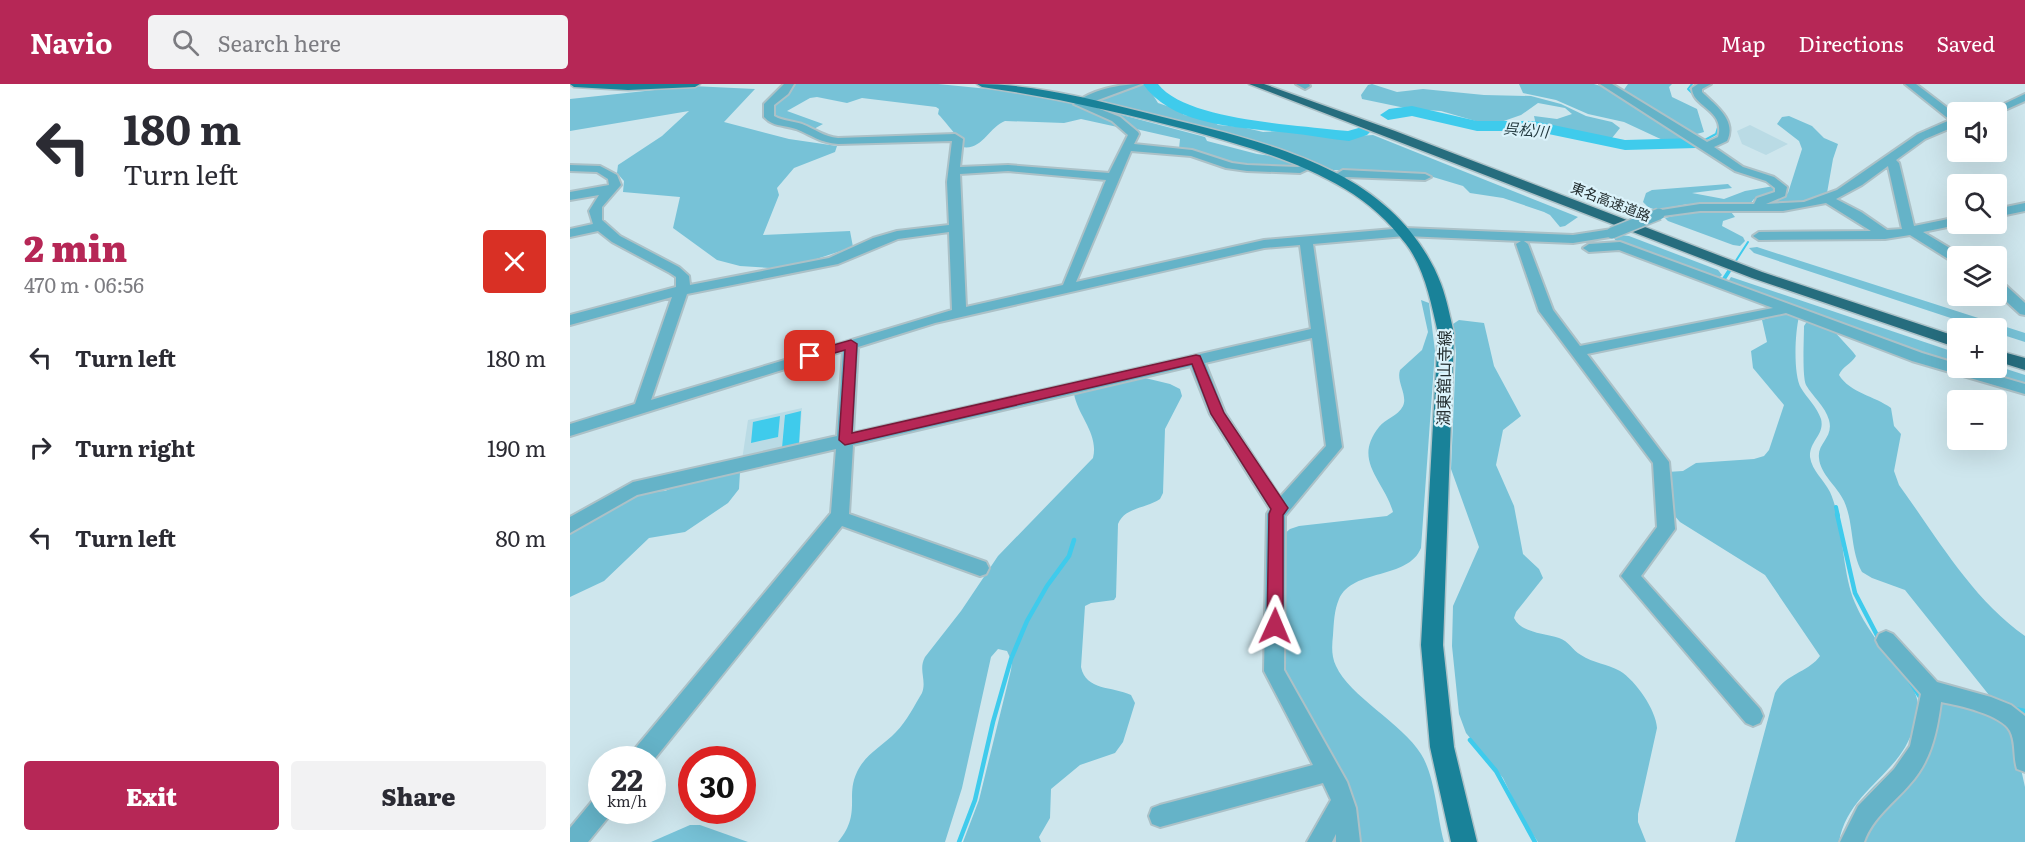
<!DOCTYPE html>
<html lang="en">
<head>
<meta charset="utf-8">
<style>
	:root { --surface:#fff; --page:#f2f2f3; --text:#2b2b33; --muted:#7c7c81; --accent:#b62756 }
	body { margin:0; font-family:Literata,"Noto Sans JP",serif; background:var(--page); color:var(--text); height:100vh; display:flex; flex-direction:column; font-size:22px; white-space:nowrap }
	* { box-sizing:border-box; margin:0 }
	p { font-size:20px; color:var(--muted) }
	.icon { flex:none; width:33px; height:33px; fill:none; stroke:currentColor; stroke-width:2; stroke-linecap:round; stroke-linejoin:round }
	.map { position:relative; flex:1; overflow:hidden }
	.details { display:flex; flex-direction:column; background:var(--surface); width:570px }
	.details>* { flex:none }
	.guide { background:#fff; color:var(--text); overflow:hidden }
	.buttons { position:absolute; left:1377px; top:18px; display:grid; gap:12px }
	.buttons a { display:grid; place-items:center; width:60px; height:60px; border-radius:6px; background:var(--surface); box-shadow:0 6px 24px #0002; font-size:30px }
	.speed { position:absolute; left:18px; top:662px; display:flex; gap:12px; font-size:30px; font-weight:700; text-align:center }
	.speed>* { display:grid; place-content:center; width:78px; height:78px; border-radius:50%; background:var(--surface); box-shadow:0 6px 24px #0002; line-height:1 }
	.speed small { font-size:15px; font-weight:400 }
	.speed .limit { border:9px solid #d22; background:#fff; color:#111 }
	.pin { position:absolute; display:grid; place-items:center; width:51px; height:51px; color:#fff; margin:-26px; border-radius:12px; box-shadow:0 3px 9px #0006 }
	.me { position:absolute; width:66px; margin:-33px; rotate:1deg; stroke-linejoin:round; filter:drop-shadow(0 0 4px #0008) }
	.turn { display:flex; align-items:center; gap:21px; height:126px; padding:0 24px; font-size:27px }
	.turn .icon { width:78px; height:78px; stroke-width:2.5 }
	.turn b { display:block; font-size:42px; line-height:51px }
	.round { display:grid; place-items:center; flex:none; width:63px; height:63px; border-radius:6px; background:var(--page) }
	.summary { display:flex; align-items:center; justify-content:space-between; height:102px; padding:0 24px }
	h1 { font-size:36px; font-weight:800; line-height:45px; color:var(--accent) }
	.action { display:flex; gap:12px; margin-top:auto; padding:12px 24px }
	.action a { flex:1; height:69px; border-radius:6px; background:var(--accent); color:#fff; font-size:24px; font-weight:800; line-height:69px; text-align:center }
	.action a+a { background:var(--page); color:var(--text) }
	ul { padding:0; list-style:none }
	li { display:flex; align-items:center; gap:18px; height:90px; padding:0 24px }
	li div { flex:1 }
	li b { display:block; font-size:22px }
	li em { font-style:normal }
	header { display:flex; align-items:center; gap:36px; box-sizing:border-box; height:84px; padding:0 30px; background:var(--accent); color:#fff }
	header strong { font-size:28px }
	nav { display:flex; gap:33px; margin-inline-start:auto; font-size:21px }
	.search { width:420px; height:54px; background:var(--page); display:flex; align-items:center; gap:15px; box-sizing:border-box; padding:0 21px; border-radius:6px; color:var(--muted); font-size:22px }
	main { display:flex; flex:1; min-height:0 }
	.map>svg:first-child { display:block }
</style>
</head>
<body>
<header>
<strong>Navio</strong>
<div class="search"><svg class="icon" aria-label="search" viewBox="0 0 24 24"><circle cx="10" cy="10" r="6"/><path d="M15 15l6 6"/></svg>Search here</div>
<nav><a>Map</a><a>Directions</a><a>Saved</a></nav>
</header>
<main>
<section class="details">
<div class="guide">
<div class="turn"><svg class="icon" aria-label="left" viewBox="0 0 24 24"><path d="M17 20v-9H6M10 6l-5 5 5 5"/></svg><div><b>180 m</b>Turn left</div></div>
</div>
<div class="summary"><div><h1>2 min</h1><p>470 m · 06:56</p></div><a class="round" style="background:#d93025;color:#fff"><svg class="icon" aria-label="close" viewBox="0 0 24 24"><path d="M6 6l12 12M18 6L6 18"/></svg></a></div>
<ul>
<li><svg class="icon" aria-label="left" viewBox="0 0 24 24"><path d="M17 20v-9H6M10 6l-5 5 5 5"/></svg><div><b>Turn left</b></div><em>180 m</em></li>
<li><svg class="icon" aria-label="right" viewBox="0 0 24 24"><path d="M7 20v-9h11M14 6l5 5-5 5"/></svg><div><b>Turn right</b></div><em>190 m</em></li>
<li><svg class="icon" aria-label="left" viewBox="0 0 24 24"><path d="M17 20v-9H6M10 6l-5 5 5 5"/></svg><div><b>Turn left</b></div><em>80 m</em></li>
</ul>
<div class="action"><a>Exit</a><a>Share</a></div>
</section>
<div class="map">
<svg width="1455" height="758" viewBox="0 0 1455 758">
	<rect width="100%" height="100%" fill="#cee6ed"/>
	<g fill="#badbe5">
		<path d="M1180,41L1218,60L1196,71L1172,60L1167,47Z"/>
		<path d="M232,324L229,363L172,376L178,336Z"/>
	</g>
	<g fill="#77c2d7">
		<path d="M222,0H368L439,7L503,19L505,22L538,34L552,44L511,35L494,39L435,37C419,43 412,67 392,63L390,54C383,49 375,37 368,30L369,25L366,23L292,14L277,19L247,13L240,14L217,27L253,40L242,46L203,32L202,20Z"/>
		<path d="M576,0L588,19L609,26L614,31L640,35L648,41L672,43L693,48L726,46L772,53L803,51L1008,133L995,142L990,143L980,131L974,128L933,114L900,109L893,102L853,90L763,86L702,62L525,15Z"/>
		<path d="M802,0L827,8L853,5L914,11L961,12L991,20L1016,32L1042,38L1050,44L1042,54L1036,56L966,41L964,32L987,35L1002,30L995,24L968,19L951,31L928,39L916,40L871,27L840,25L792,15L791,11L798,1Z"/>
		<path d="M949,0H1024L1034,3L1120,57L1097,58L1054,38L1018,30L986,16L953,9Z"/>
		<path d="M1058,0H1102L1099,3L1102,13L1127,25L1134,48L1123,51L1053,7Z"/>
		<path d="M122,2L185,5L154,38L219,55L267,62L265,68L224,84L207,104L209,111L193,151L280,147L283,163L216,185L170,182L147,176L103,144L110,113L53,108L54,97L47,89L48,81L92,52L119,27L0,47V15Z"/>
		<path d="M522,23L635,53L637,57L687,70L702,72L730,83L668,81L609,65L610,55L566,45Z"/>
		<path d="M1219,32L1242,42L1254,54L1268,60L1263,75L1257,109L1239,116L1208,120L1205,118L1218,109L1232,65L1229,57L1207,40L1212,33Z"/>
		<path d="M1158,100L1162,104L1122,109L1154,115L1175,107L1204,102L1207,105L1204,110L1184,115L1179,121L1118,120L1086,126L1078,123L1073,118L1076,109L1082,106Z"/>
		<path d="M1124,127L1161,128L1165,133L1153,137L1152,142L1173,153L1175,157L1170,162L1163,161L1098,137L1095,134Z"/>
		<path d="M1050,151L1059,152L1148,186L1152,191L1148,195L1143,194L1045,156V154Z"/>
		<path d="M1187,163L1455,249V258L1427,249L1426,244H1411L1184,169L1179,164Z"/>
		<path d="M1161,193L1387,269V283L1158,198Z"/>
		<path d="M851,216L859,219L865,267L851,464C838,496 783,484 769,515C764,527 764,538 763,551C762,561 761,572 766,582C779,612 832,639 851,670C865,692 867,732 874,758H785L712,586L713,451L720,445L729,442L817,432L823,428C814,396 782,377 809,343C815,335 828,332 833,322C838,311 826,298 830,286L852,266L858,248Z"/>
		<path d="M1212,230L1229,233C1225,248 1223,290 1231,304C1237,314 1247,323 1251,335C1255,351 1239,357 1240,373C1242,387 1254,396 1260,408C1274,439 1271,486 1285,519C1295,543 1312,563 1328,584C1335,593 1344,603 1347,615C1349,623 1347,634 1344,642C1331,691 1278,706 1269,758H1165L1205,609C1215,590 1239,588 1250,572L1195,491L1110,438L1103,430L1097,388L1113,387L1126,379L1184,375L1194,372L1199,366L1214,321L1183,284L1181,267L1197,258L1192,236Z"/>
		<path d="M889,236L914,239L924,282L951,332L933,346L926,381L944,422L953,470L969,485L973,494L946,528L944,534C951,549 974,549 989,554C999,557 1002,566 1011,571C1023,579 1038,580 1050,587C1066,597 1086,626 1087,644L1068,730V738L1076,758H968L954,737L933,694L896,649L889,630L882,562L883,522L909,463L881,385L886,269L883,240Z"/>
		<path d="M1238,236L1262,245L1283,268L1286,272C1281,280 1272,283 1269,291C1280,309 1305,312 1321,324L1324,342L1331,350L1324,387L1329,401C1367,453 1401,514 1455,552V641C1448,617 1435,625 1419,611L1335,506L1302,494L1292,488C1280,466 1284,439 1274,417C1267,402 1250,390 1249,374C1247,359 1264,354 1259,336C1255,322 1243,313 1236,301C1232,292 1234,255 1234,242Z"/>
		<path d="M1427,282L1455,291V302L1389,284Z"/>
		<path d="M571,293L600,300L610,305L612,312L595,345L593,409L590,415C575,425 555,423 548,440L546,513L544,516L521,519L515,522L511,583C516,607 542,602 561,611L565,619L553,658L545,669L510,681L481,705L480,734L469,753L471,758H393L409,716L441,586L442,578L437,567L428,565L421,573L392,704L375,758H268C292,729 275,713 287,688C296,669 313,662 326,648C337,637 344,622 352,609C357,596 348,586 355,573L391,527L428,472L523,374C529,350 508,332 504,310L507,306Z"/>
		<path d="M165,386L170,388L169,405L158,419L115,448L79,454L34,497L0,513V446L73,408L95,407L125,394Z"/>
		<path d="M1370,614L1440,636L1455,703V758H1292L1295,748Z"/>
		<path d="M120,741H130L178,758H81Z"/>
	</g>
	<g fill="#3fcbec">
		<path d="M231,327L229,360L212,364L215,331Z"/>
		<path d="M210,332L208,353L181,359L183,338Z"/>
	</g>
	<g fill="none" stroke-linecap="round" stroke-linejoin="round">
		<g stroke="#3fcbec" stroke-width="2">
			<path d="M1122,0L1118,5L1127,14"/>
			<path d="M1133,57L1146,50L1149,40"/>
			<path d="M1160,186L1178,158"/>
		</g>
		<g stroke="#3fcbec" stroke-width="4">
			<path d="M1152,198L1161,184"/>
			<path d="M1266,423L1268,432"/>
		</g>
		<g stroke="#3fcbec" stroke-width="4.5">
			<path d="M1267,430L1285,509L1310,557"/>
			<path d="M1338,594L1352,616"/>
			<path d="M1441,624L1455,627"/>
			<path d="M900,656L926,687L965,758"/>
			<path d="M389,758L405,716L423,638L441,575L457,537L477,502L499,472L504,456"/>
			<path d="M1273,758C1280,732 1294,714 1314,696"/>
		</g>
		<g fill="#3fcbec" fill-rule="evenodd">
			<path d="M573,0H588C616,36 720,40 766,46L778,47L792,43L800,48L797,51L779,57C759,55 739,51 719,49C671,43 603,43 573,0Z"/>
			<path d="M842,22L907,37H964L1055,56L1126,54L1134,59L1126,64L1055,66L964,47H907L842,32L818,36L810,31L819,25Z"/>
		</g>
		<defs>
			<g id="minor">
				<path d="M214,0H224L218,10L204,21V32C213,37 223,37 232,40C245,45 254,53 268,54L385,50L393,55L390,83L438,81L539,89L558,51L542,37L504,20C520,6 550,0 571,0L517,20L550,33L568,48L569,50L564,60L622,66L662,79L677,81L728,83L741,78L747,81L730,89L677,87L656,84L621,72L561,67L506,198L694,156L835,144L1003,151L1042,145L1046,146L1048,149L1046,152L1003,159L954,157L958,160L983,226L1010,262L1203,224L1049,166L1019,168L1013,164L1019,160L1050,158L1352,269L1388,280V284H1400L1455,300V310L1342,277L1216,229L1017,270L1099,378L1105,445L1071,492L1190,625L1193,632L1190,639L1183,642L1176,639L1051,492L1087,443L1083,379L969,227L946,160L951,157L835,152L743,160L772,363L715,432L714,586L777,698L786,724L790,758H766V750L762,758H737L761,716L753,699L590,743L582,740L579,732L582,724L590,721L743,681L694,587L697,430L700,425L640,330L621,282L283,361L279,430L416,478L419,484L416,490L410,492L272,442L82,678V675H60L63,667L261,429L266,365L67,411L0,449V433L63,398L267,352L273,267L0,352V340L65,320L102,213L0,241V231L106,203V193L100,189L42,158L28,147L0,153V145L23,140L19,127L29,111L0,116V108L39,101L38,95L27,88L0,87V81L30,82L47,91L51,101L32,123V136L50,152L109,183L119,192L120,201L259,174L303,154L327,147L379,141L377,98L382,57L268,60C251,59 241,51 226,45C214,41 203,43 194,33V20ZM438,87L536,96L493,201L396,223L390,90ZM379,148L382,226L81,316L117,210L268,180L328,155ZM730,161L741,245L283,349L288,263L365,239L694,164ZM742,254L756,362L710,413L655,329L635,279Z"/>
				<path d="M726,0H739L740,2L735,5Z"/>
				<path d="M1030,0H1042L1137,58L1148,53C1156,26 1122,23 1122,4L1128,0H1141L1132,5V8C1146,22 1167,36 1157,57L1144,63L1173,83L1204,93L1217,103L1215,112L1196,120L1234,118L1267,106L1348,50L1380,36L1335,0H1346L1388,32V41L1355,55L1326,76L1329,79L1344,142L1388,133V140H1392L1353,148L1393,172H1388V179L1383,178L1340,151L1315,155L1189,156L1183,152L1189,148L1301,147L1256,119L1213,127H1130L1085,133V127L1130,120H1184L1187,114L1205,108V104L1196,97L1165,87ZM1318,82L1332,145L1317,146L1291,128L1266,115L1292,101Z"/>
				<path d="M1455,10V17L1426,30L1417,28Z"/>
				<path d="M773,86L855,90L861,93L855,96L776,93L771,96H763V92Z"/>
				<path d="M1455,119V127L1426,133V125Z"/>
				<path d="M1426,196L1431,197L1455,219V231L1450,230L1426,208Z"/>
				<path d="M1316,547L1323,550L1367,598L1421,613L1441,621L1455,632V688L1447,685C1443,673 1446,658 1440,647C1432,631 1388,621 1371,618C1367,648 1361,677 1340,700C1324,719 1303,733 1294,758H1270L1288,722L1324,685L1340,662L1351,610L1309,562L1306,556L1309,550Z"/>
				<path d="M32,712V726H42L40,731L18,758H0V744L24,715Z"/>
			</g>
			<g id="major">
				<path d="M0,0H130L125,3L58,6L4,3Z"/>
				<path d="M407,0C464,0 521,15 577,29C656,49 759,69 820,126C842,146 861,173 871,200C877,216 880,233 884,249L873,561L884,663L907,758H881L860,663L851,561L868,249C861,219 855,185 836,160C819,138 799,119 775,105C728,77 675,62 622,47C553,29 483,13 412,3Z"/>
			</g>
			<g id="highway">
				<path d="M679,0H694L825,47L1192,188L1388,253V264L1182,194Z"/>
				<path d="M1426,266L1455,274V286L1426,277Z"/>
			</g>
		</defs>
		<use href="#minor" stroke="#acc1c7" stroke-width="4"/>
		<use href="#major" stroke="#acc1c7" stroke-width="3"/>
		<use href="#highway" stroke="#acc1c7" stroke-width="3"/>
		<use href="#minor" fill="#65b3c8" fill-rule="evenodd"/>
		<use href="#major" fill="#198299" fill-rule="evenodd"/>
		<use href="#highway" fill="#266d7e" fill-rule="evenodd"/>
		<defs>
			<path id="minor-bridge" d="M1042,149L1089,130"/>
		</defs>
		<use href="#minor-bridge" stroke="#acc1c7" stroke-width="14" stroke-linecap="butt"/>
		<use href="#minor-bridge" stroke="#65b3c8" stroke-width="11"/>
	</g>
	<path fill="#b62756" stroke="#761938" stroke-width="1.5" d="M281,256L287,260L282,349L626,271L630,272L654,329L718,424L713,431V542L710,547L705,549L699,547L697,542L699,430L701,425L641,330L622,280L275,361L269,356L275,266L240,276L234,272L235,269Z"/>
	<g text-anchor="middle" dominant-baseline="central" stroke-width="4.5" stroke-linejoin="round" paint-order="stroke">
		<g font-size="14" fill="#242e30" stroke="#dbf3fb">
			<text transform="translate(1041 117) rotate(21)">東名高速道路</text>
		</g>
		<g font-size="15" font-style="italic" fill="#243b41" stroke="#dbf3fb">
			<text transform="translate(956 45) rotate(5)">呉松川</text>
		</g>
		<g font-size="16" fill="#242e30" stroke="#dbf3fb">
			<text transform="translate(873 294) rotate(-89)">湖東舘山寺線</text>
		</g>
	</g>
</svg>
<div class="buttons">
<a><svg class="icon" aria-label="sound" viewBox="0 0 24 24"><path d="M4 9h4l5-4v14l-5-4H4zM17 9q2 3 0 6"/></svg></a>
<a><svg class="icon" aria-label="search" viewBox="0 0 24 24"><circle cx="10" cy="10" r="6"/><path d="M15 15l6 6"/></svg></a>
<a><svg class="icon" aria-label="layers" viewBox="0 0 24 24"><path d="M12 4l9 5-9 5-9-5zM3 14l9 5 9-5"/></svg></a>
<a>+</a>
<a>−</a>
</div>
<div class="speed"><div>22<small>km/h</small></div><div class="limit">30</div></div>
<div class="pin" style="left:240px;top:272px;background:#d93025"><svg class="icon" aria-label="arrive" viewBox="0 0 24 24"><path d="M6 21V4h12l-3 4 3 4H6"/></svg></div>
<svg class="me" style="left:705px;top:542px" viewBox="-20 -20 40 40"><path d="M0-17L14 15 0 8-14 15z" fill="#b62756" stroke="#fff" stroke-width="4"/></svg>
</div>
</main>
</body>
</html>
